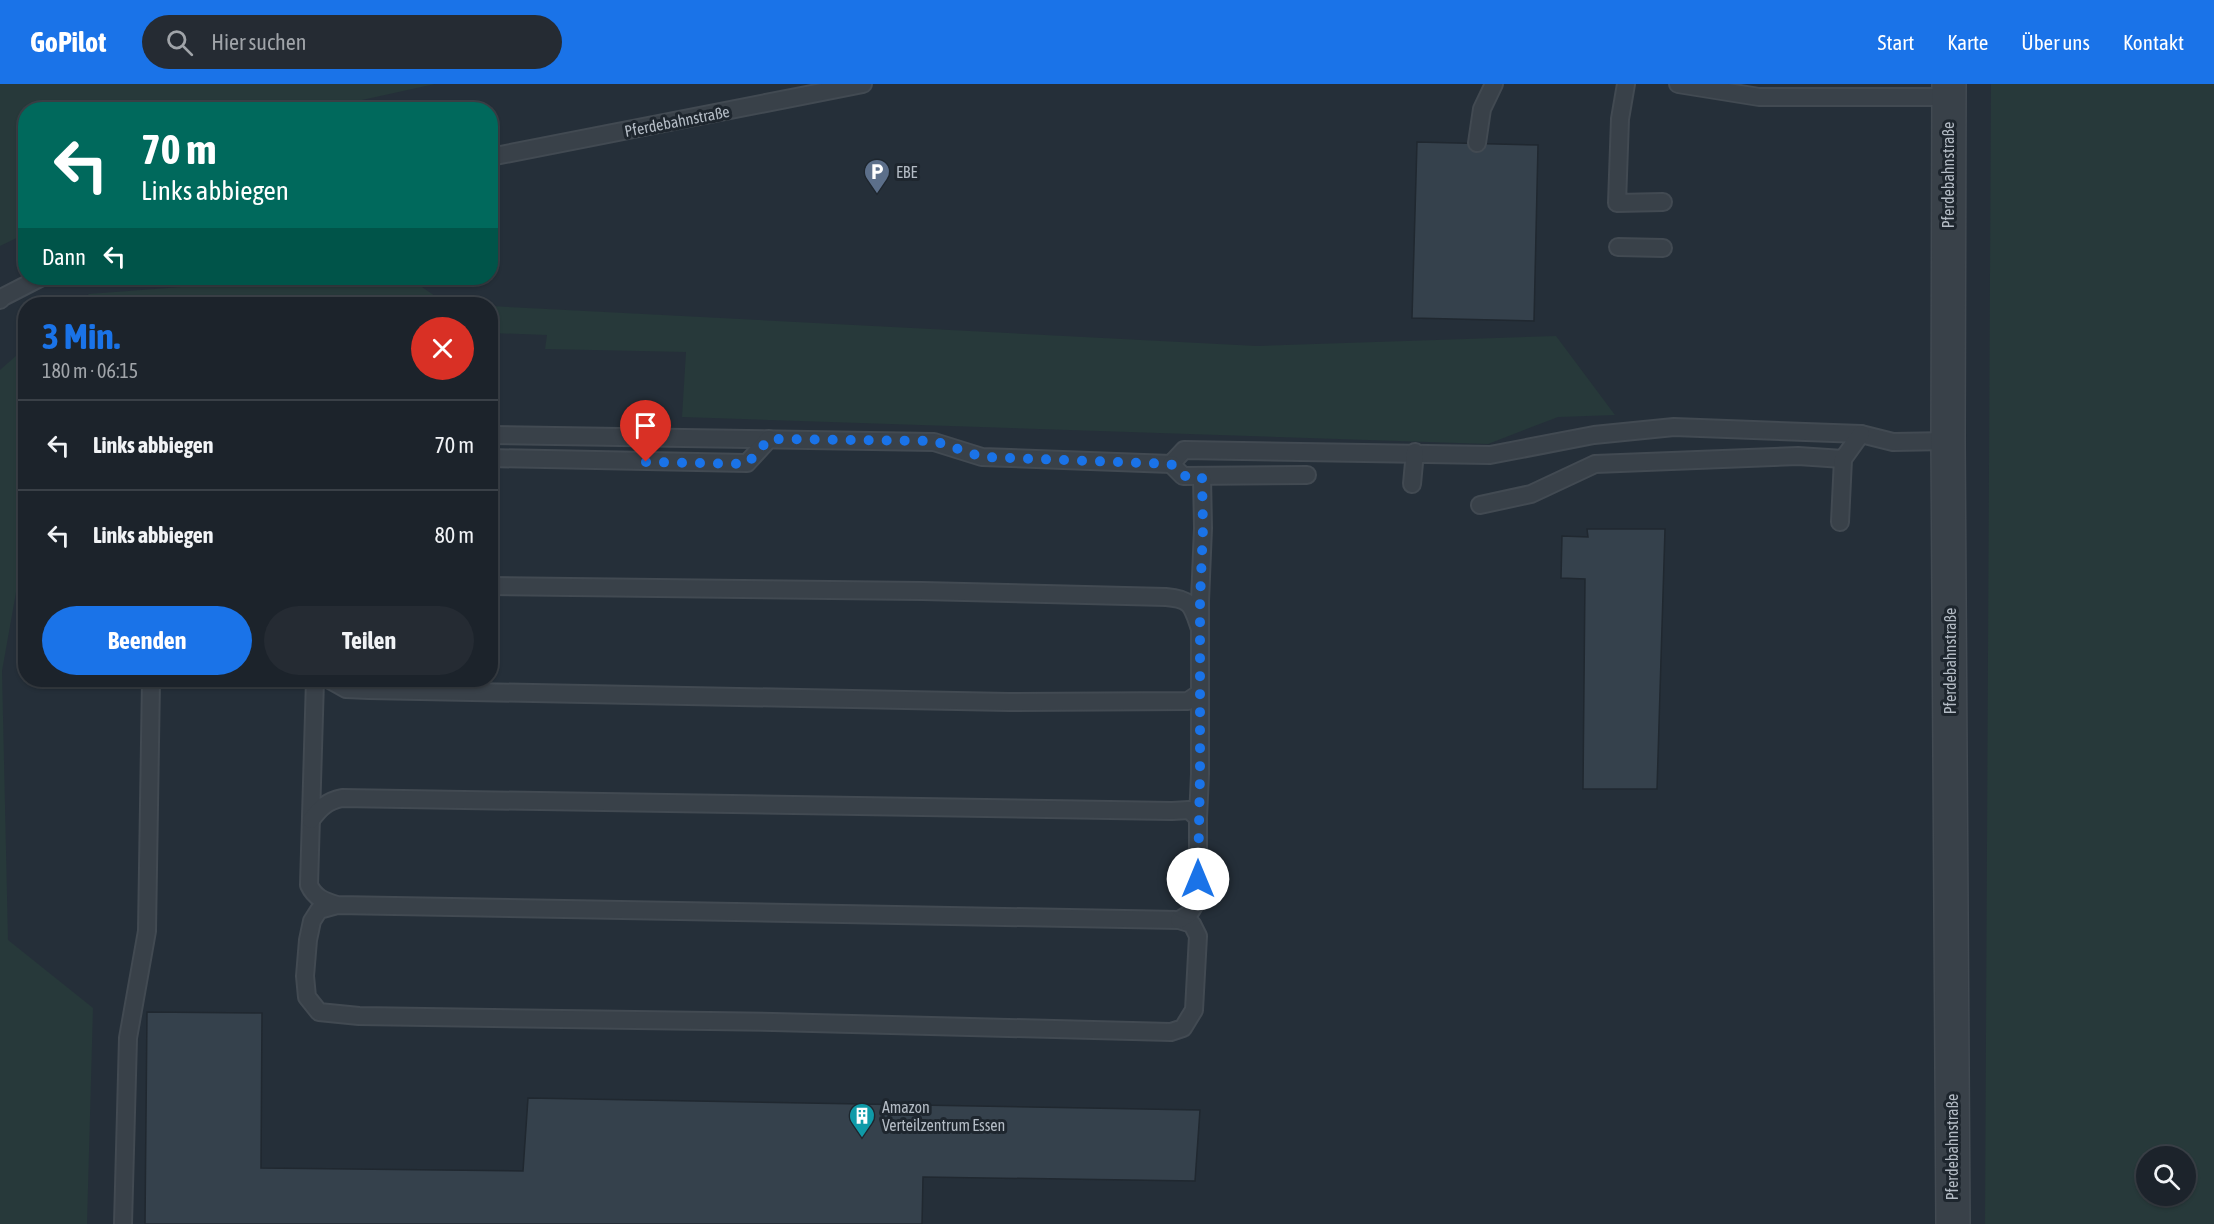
<!DOCTYPE html>
<html lang="de">
<head>
<meta charset="utf-8">
<style>
	:root { --surface:#1c232b; --page:#252b33; --text:#f1f3f6; --muted:#a0a4a9; --line:#3a4047; --accent:#1a73e8 }
	body { margin:0; font-family:"Asap Condensed",sans-serif; background:var(--page); color:var(--text); height:100vh; display:flex; flex-direction:column; font-size:22px; white-space:nowrap }
	* { box-sizing:border-box; margin:0 }
	p { font-size:20px; color:var(--muted) }
	.icon { flex:none; width:33px; height:33px; fill:none; stroke:currentColor; stroke-width:2; stroke-linecap:round; stroke-linejoin:round }
	.map { position:relative; flex:1; overflow:hidden }
	.side { position:absolute; left:18px; top:213px; width:480px; height:390px; display:flex; flex-direction:column; background:var(--surface); border-radius:24px; box-shadow:0 2px 4px #0004,0 0 0 2px var(--line) }
	.side>* { flex:none }
	.top-card { position:absolute; left:18px; top:18px; width:480px; height:183px; border-radius:24px; box-shadow:0 2px 4px #0004,0 0 0 2px var(--line); background:#00695c; color:#fff; overflow:hidden }
	.fabs { position:absolute; left:2136px; top:1062px; display:grid; gap:12px }
	.fabs a { display:grid; place-items:center; width:60px; height:60px; border-radius:50%; background:var(--surface); box-shadow:0 2px 4px #0004,0 0 0 2px var(--line); font-size:30px }
	.pin { position:absolute; display:grid; place-items:center; width:51px; height:51px; color:#fff; margin:-62px -26px; border-radius:50% 50% 50% 0; rotate:-45deg; box-shadow:0 0 6px #0007 }
	.pin .icon { rotate:45deg }
	.me { position:absolute; width:66px; margin:-33px; rotate:0deg; stroke-linejoin:round; filter:drop-shadow(0 0 4px #0008) }
	.turn { display:flex; align-items:center; gap:21px; height:126px; padding:0 24px; font-size:27px }
	.turn .icon { width:78px; height:78px; stroke-width:2.5 }
	.turn b { display:block; font-size:42px; line-height:51px }
	.then { display:flex; align-items:center; height:57px; padding:0 24px; background:#0003; gap:12px; font-size:22px }
	.round { display:grid; place-items:center; flex:none; width:63px; height:63px; border-radius:32px; background:var(--page) }
	.head { display:flex; align-items:center; justify-content:space-between; height:102px; padding:0 24px }
	h1 { font-size:36px; font-weight:700; line-height:45px; color:var(--accent) }
	.primary-button { display:flex; gap:12px; margin-top:auto; padding:12px 24px }
	.primary-button a { flex:1; height:69px; border-radius:36px; background:var(--accent); color:#fff; font-size:24px; font-weight:700; line-height:69px; text-align:center }
	.primary-button a+a { background:var(--page); color:var(--text) }
	ul { padding:0; list-style:none }
	li { display:flex; align-items:center; gap:18px; height:90px; padding:0 24px; border-top:2px solid var(--line) }
	li div { flex:1 }
	li b { display:block; font-size:22px }
	li em { font-style:normal }
	header { display:flex; align-items:center; gap:36px; box-sizing:border-box; height:84px; padding:0 30px; background:var(--accent); color:#fff }
	header strong { font-size:28px }
	nav { display:flex; gap:33px; margin-inline-start:auto; font-size:21px }
	.search { width:420px; height:54px; background:var(--page); display:flex; align-items:center; gap:15px; box-sizing:border-box; padding:0 21px; border-radius:33px; color:var(--muted); font-size:22px }
	.map>svg:first-child { display:block }
</style>
</head>
<body>
<header>
<strong>GoPilot</strong>
<div class="search"><svg class="icon" aria-label="search" viewBox="0 0 24 24"><circle cx="10" cy="10" r="6"/><path d="M15 15l6 6"/></svg>Hier suchen</div>
<nav><a>Start</a><a>Karte</a><a>Über uns</a><a>Kontakt</a></nav>
</header>
<div class="map">
<svg width="2214" height="1140" viewBox="0 0 2214 1140">
	<rect width="100%" height="100%" fill="#252f39"/>
	<g fill="#27393a" fill-rule="evenodd">
		<path d="M0,0H435L321,25L26,26L25,150L0,162Z"/>
		<path d="M1991,0H2214V1140H1985ZM2146,1072H2186V1112H2146Z"/>
		<path d="M299,194H409L445,219L469,220H77L89,210Z"/>
		<path d="M490,222L1257,262L1556,252L1615,331L1558,333L1488,360L682,333L686,268L545,265L547,251L491,249Z"/>
		<path d="M25,264V458L2,587L8,856L93,924L87,1140H0V286Z"/>
	</g>
	<g fill="#35414c" stroke="#202830" stroke-width="1.5">
		<path d="M1417,58L1538,61L1534,237L1412,234Z"/>
		<path d="M1587,445H1665L1657,705H1583L1585,495L1561,494L1562,452L1588,453Z"/>
		<path d="M147,928L262,929L261,1084L523,1087L528,1014L1200,1026L1195,1097L923,1093L922,1140H145Z"/>
	</g>
	<g fill="none" stroke-linecap="round" stroke-linejoin="round">
		<defs>
			<g id="service">
				<path d="M1626,0L1620,35L1617,119L1663,118"/>
				<path d="M1678,0L1759,13H1948"/>
				<path d="M1477,59L1482,25L1494,0"/>
				<path d="M490,73L863,0"/>
				<path d="M1618,163L1663,164"/>
				<path d="M0,216L3,213L40,194"/>
				<path d="M490,351L934,358L982,373L1171,380L1184,366L1490,371L1594,351L1674,343L1861,350L1893,358L1948,357"/>
				<path d="M490,374L747,379L769,355"/>
				<path d="M1171,380L1183,392L1307,391"/>
				<path d="M1412,400L1415,368"/>
				<path d="M1480,421L1531,410L1595,380L1798,372L1843,375"/>
				<path d="M1840,438L1843,375L1861,350"/>
				<path d="M490,502L922,507L1166,513C1192,515 1192,522 1200,545"/>
				<path d="M315,596L309,801C315,814 324,817 337,821L1179,836L1192,840L1198,852L1194,926L1183,944L1171,948L773,938L359,932L319,928L307,913L305,892L308,856L312,837L319,826L337,821"/>
				<path d="M330,596L346,605L369,606L1009,618L1188,617L1200,609"/>
				<path d="M1198,734L1200,690V517L1203,444L1202,393"/>
				<path d="M311,736C320,724 327,717 342,714L1172,727L1189,726L1198,734V815L1189,830L1179,836"/>
				<path d="M123,1140L128,954L147,847L151,596"/>
			</g>
			<path id="tertiary" d="M1949,0L1948,357L1953,1140"/>
		</defs>
		<use href="#service" stroke="#424a52" stroke-width="20"/>
		<use href="#tertiary" stroke="#424a52" stroke-width="36"/>
		<use href="#service" stroke="#394149" stroke-width="16"/>
		<use href="#tertiary" stroke="#394149" stroke-width="33"/>
	</g>
	<g fill="none" stroke-linecap="round" stroke-linejoin="round">
		<path stroke="#1a73e8" stroke-width="10" stroke-dasharray="0 18" d="M646,378L747,380L769,355L934,357L982,373L1171,380L1184,392L1202,393L1203,444L1200,517V690L1198,795"/>
	</g>
	<defs>
		<symbol id="parking-pin" viewBox="-11 -11 22 30"><path d="M0 17L-7.5 6A9.5 9.5 0 1 1 7.5 6Z" fill="#5c6f8a" stroke="#1e262e"/><path d="M-3.5-5.5H1a3.5 3.5 0 0 1 0 7H-1V5.5H-3.5ZM-1-3.4V-.6H.8a1.4 1.4 0 0 0 0-2.8Z" fill="#fff"/></symbol>
		<symbol id="building-pin" viewBox="-11 -11 22 30"><path d="M0 17L-7.5 6A9.5 9.5 0 1 1 7.5 6Z" fill="#0f9aa8" stroke="#1e262e"/><path d="M-4-6H4V6H1V3H-1V6H-4ZM-2.5-4.3h1.7v1.8h-1.7ZM.8-4.3h1.7v1.8H.8ZM-2.5-1h1.7V.8h-1.7ZM.8-1h1.7V.8H.8Z" fill="#fff"/></symbol>
	</defs>
	<g fill-rule="evenodd">
		<use href="#parking-pin" x="862" y="73" width="30" height="40"/>
		<use href="#building-pin" x="847" y="1017" width="30" height="40"/>
	</g>
	<g text-anchor="middle" dominant-baseline="central" stroke-width="6" stroke-linejoin="round" paint-order="stroke">
		<g font-size="16" fill="#b4bcc5" stroke="#1e262e">
			<text transform="translate(677 37) rotate(-11)">Pferdebahnstraße</text>
			<text transform="translate(1948 91) rotate(-90)">Pferdebahnstraße</text>
			<text transform="translate(1950 577) rotate(-90)">Pferdebahnstraße</text>
			<text transform="translate(1952 1063) rotate(-90)">Pferdebahnstraße</text>
		</g>
		<g font-size="16" fill="#b4bcc5" stroke="#1e262e" text-anchor="start">
			<text x="896" y="88">EBE</text>
			<text x="882" y="1023">Amazon<tspan x="882" dy="18">Verteilzentrum Essen</tspan></text>
		</g>
	</g>
</svg>
<div class="fabs">
<a><svg class="icon" aria-label="search" viewBox="0 0 24 24"><circle cx="10" cy="10" r="6"/><path d="M15 15l6 6"/></svg></a>
</div>
<div class="pin" style="left:646px;top:378px;background:#d93025"><svg class="icon" aria-label="arrive" viewBox="0 0 24 24"><path d="M6 21V4h12l-3 4 3 4H6"/></svg></div>
<svg class="me" style="left:1198px;top:795px" viewBox="-20 -20 40 40"><circle r="19" fill="#fff"/><path d="M0-13L10 11 0 6-10 11z" fill="#1a73e8"/></svg>
<div class="top-card">
<div class="turn"><svg class="icon" aria-label="left" viewBox="0 0 24 24"><path d="M17 20v-9H6M10 6l-5 5 5 5"/></svg><div><b>70 m</b>Links abbiegen</div></div>
<div class="then">Dann<svg class="icon" aria-label="left" viewBox="0 0 24 24"><path d="M17 20v-9H6M10 6l-5 5 5 5"/></svg></div>
</div>
<section class="side">
<div class="head"><div><h1>3 Min.</h1><p>180 m · 06:15</p></div><a class="round" style="background:#d93025;color:#fff"><svg class="icon" aria-label="close" viewBox="0 0 24 24"><path d="M6 6l12 12M18 6L6 18"/></svg></a></div>
<ul>
<li><svg class="icon" aria-label="left" viewBox="0 0 24 24"><path d="M17 20v-9H6M10 6l-5 5 5 5"/></svg><div><b>Links abbiegen</b></div><em>70 m</em></li>
<li><svg class="icon" aria-label="left" viewBox="0 0 24 24"><path d="M17 20v-9H6M10 6l-5 5 5 5"/></svg><div><b>Links abbiegen</b></div><em>80 m</em></li>
</ul>
<div class="primary-button"><a>Beenden</a><a>Teilen</a></div>
</section>
</div>
</body>
</html>
